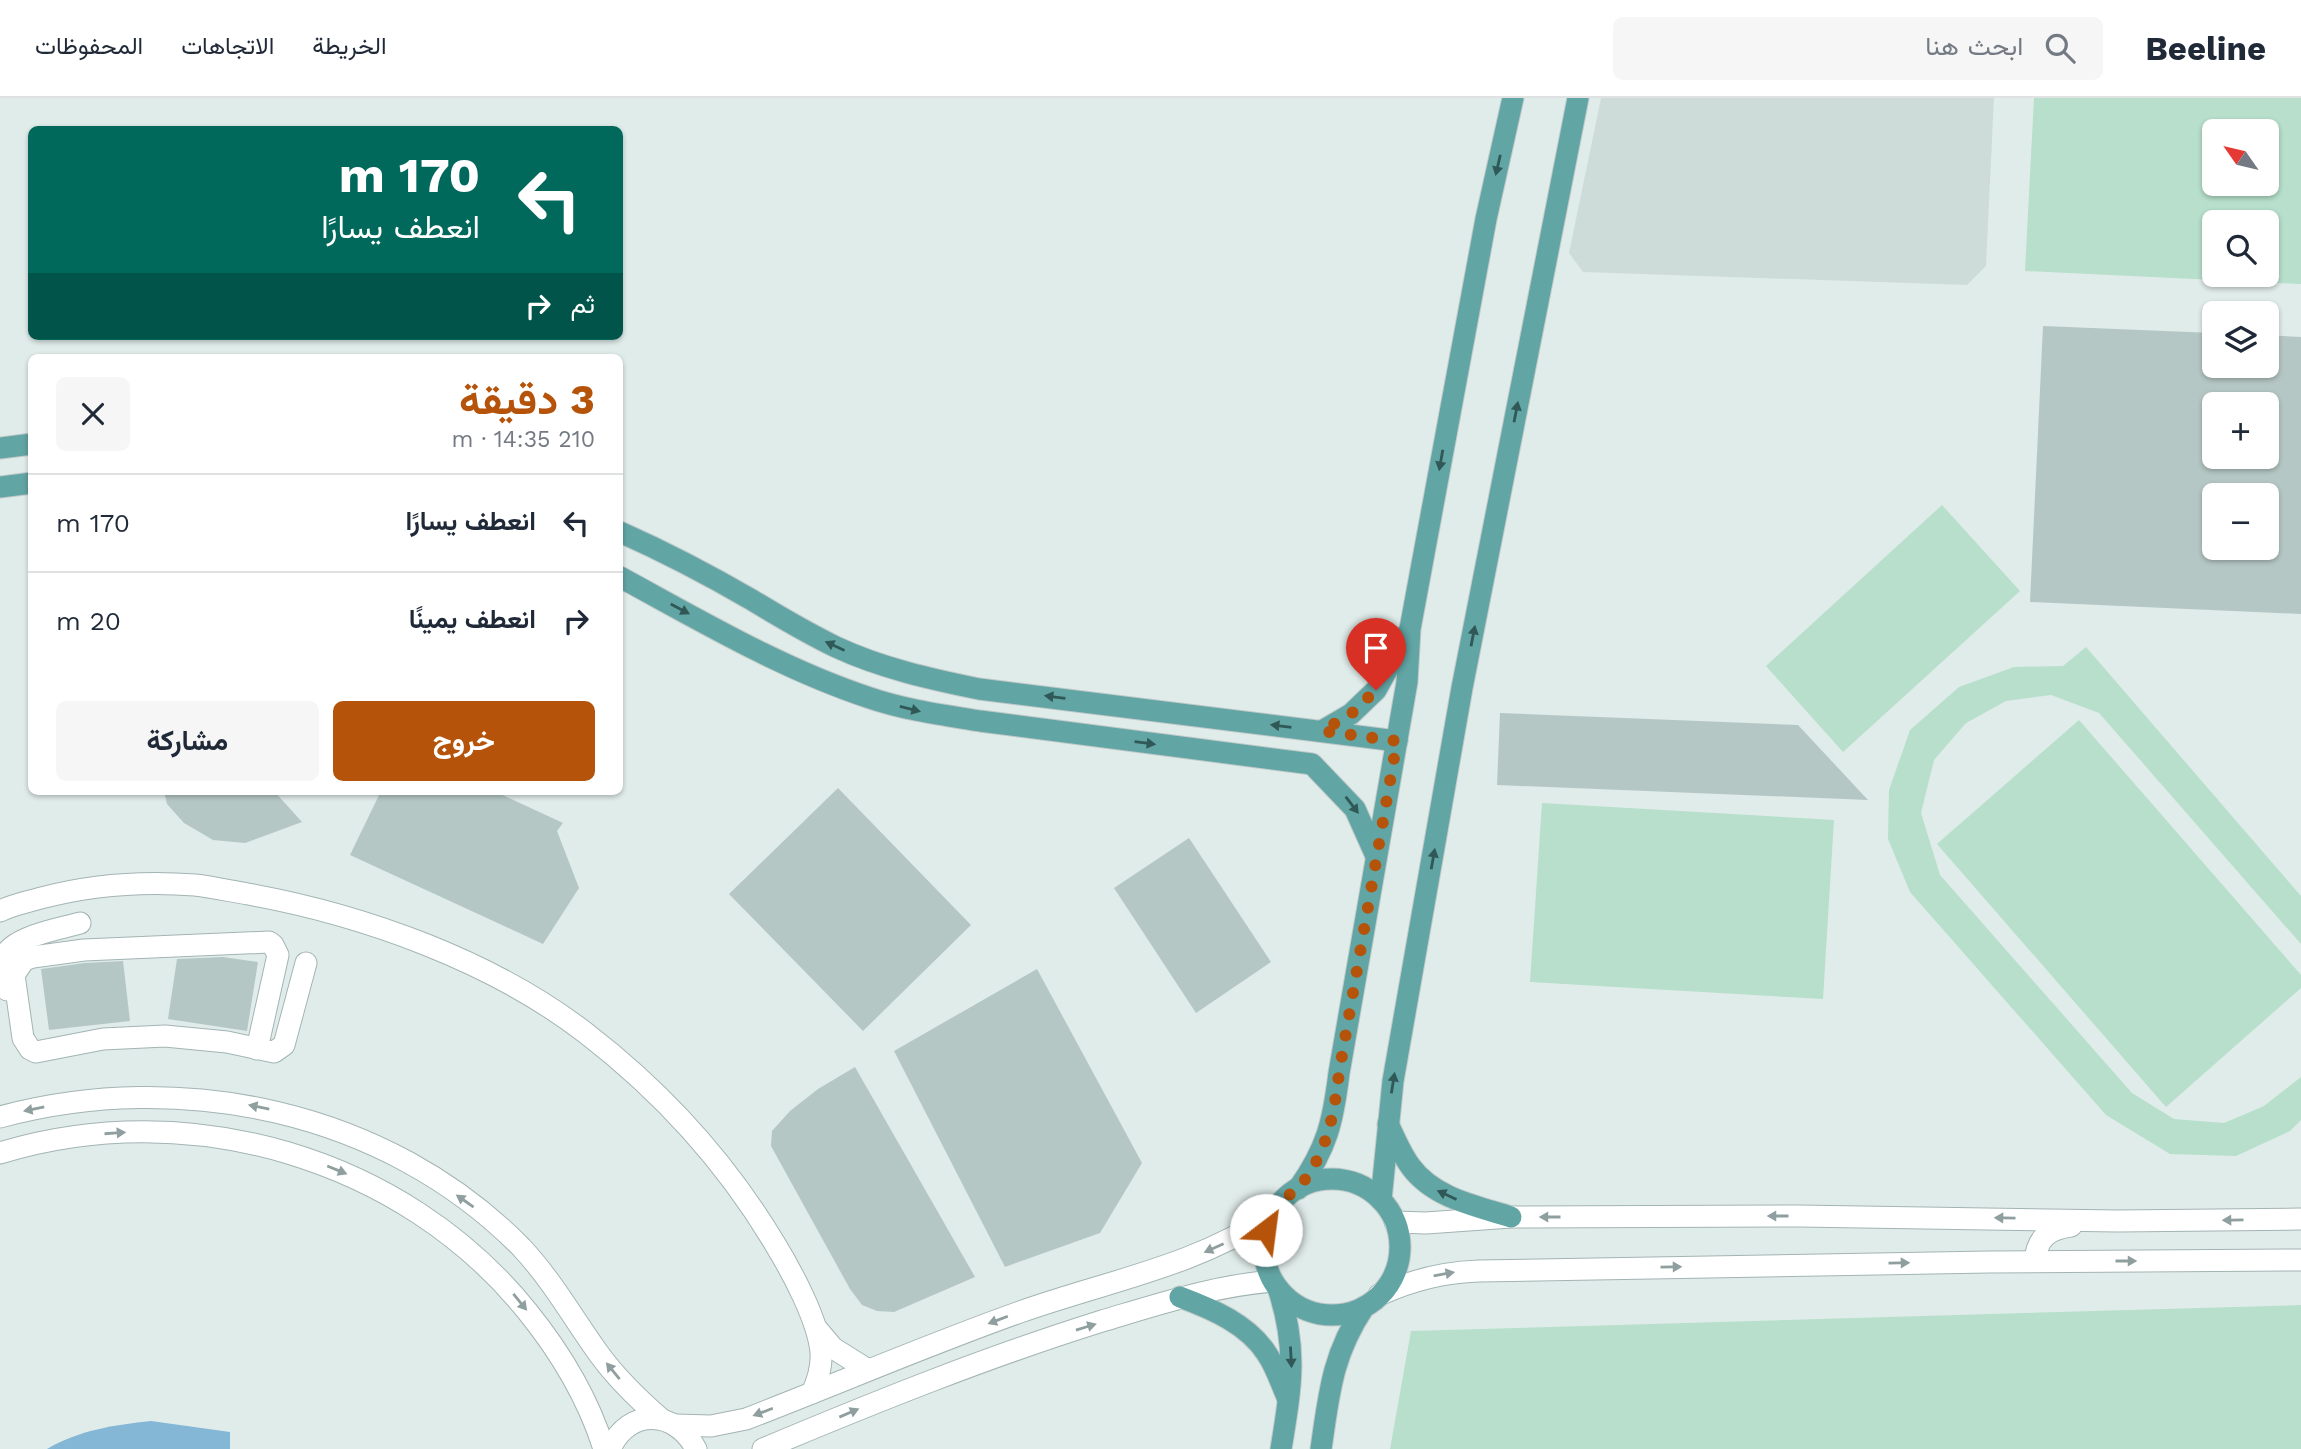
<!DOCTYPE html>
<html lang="ar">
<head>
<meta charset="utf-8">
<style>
	:root { --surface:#fff; --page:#f6f6f7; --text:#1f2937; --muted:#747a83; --line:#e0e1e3; --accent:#b45309 }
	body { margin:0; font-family:"Work Sans",Vazirmatn,sans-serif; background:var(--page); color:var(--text); direction:rtl; height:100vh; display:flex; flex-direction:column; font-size:26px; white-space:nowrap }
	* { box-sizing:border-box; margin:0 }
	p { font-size:23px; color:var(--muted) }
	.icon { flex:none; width:38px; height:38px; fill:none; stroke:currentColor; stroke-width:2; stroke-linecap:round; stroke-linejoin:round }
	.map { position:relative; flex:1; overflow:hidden; direction:ltr }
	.drawer { position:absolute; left:28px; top:256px; width:595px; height:441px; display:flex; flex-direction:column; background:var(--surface); border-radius:10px; box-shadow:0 2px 5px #0004; direction:rtl }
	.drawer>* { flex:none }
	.top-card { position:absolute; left:28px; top:28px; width:595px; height:214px; border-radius:10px; box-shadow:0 2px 5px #0004; direction:rtl; background:#00695c; color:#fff; overflow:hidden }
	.needle { width:46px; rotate:304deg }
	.tools { position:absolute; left:2202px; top:21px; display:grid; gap:14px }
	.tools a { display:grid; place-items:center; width:77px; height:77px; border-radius:10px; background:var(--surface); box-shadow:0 2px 5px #0004; font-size:35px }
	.pin { position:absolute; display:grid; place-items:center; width:60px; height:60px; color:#fff; margin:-72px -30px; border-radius:50% 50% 50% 0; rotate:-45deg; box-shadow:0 0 7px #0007 }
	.pin .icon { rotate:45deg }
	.me { position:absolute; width:77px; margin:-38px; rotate:30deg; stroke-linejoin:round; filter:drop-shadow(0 0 5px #0008) }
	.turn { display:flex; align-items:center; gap:24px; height:147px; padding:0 28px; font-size:32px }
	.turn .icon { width:91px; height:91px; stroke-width:2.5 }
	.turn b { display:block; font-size:49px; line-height:60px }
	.then { display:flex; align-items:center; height:66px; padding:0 28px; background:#0003; gap:14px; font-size:26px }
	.round { display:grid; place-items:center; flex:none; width:74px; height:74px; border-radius:10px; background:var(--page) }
	.headline { display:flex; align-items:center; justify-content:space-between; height:119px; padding:0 28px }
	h1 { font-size:42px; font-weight:700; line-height:52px; color:var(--accent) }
	.button { display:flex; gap:14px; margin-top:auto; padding:14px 28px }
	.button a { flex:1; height:80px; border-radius:10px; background:var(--accent); color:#fff; font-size:28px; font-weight:700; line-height:80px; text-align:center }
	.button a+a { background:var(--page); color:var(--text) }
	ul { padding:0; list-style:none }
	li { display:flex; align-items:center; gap:21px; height:98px; padding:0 28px; border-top:2px solid var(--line) }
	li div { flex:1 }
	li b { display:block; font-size:26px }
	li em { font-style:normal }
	header { display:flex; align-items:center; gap:42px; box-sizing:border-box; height:98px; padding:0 35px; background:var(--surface); border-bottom:2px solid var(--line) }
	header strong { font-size:33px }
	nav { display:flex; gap:38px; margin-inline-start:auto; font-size:24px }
	.search { width:490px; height:63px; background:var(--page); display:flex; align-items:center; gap:18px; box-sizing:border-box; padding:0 24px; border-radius:10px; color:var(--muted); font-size:26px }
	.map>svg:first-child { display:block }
</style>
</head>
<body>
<header>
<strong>Beeline</strong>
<div class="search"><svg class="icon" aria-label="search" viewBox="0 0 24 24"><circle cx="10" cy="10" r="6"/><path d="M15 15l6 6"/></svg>ابحث هنا</div>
<nav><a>الخريطة</a><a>الاتجاهات</a><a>المحفوظات</a></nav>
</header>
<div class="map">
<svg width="2301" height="1351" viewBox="0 0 2301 1351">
	<rect width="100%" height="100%" fill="#e0ecea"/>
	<path fill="#cedcd9" d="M1601,0H1994L1986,168L1967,187L1583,174L1569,155Z"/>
	<g fill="#b7dfcb" fill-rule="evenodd">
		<path d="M2034,0H2301V186L2025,173ZM2266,33V86H2214V33ZM2266,124V177H2214V124Z"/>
		<path d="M1942,407L2020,493L1843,654L1766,568Z"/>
		<path d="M2086,549L2301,798V846L2099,615L2051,597L2006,603L1966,625L1934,662L1921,715L1940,777L2132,995L2174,1021L2224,1025L2264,1008L2301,979V1022L2290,1033L2236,1058L2170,1056L2106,1017L1910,794L1888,741L1889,692L1910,632L1959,589L2014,569L2063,568Z"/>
		<path d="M2079,622L2301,877V890L2166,1009L1937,746Z"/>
		<path d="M1542,705L1834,722L1823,901L1530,884Z"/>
		<path d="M2301,1207V1351H1390L1411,1233Z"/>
	</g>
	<path fill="#84b6d6" d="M151,1323L230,1334V1351H47C79,1332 114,1327 151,1323Z"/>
	<g fill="#b5c7c4" fill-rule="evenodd">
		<path d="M2043,228L2214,235V268H2266V237L2301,239V516L2030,504ZM2214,306H2266V359H2214ZM2214,397H2266V450H2214Z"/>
		<path d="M1500,615L1798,627L1868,702L1497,687Z"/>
		<path d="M838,690L971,827L863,933L729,796Z"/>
		<path d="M164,693H274L302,724L245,745L213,742L184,725L167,706Z"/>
		<path d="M381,693H494L563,725L557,733L579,790L543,846L350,757Z"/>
		<path d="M1189,740L1271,864L1196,915L1114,790Z"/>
		<path d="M223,859L258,864L247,933L168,921L177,861Z"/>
		<path d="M123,863L130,923L49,932L41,871L85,865Z"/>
		<path d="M1037,871L1142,1065L1100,1135L1005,1169L894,953Z"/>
		<path d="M855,969L975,1179L894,1214L877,1213L862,1207L850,1191L771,1048L772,1033L790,1013L818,991Z"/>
	</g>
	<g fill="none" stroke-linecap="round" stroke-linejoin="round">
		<defs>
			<g id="minor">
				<path d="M0,813C12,807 27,804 41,800C90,787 144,783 195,787C212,789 230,793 248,796C364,817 493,863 587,936C662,994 726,1064 775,1146C792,1174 818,1222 821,1254C822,1269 818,1282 812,1295"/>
				<path d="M7,892C6,883 2,873 3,864C5,839 60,831 80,825"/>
				<path d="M257,951L278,857L273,847L269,844L84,852L33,859L24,862L14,877L23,940L30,951L36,954L103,941L165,938L227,944L274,954L284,947L306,865"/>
				<path d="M0,1019C181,970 387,1013 521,1149C552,1182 573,1220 599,1256C617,1281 638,1301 661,1321"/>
				<path d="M0,1055C188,997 404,1060 527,1213C561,1255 588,1300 604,1351"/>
				<path d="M1395,1124L1426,1125L1511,1119L1799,1118L2118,1123L2301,1121"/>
				<path d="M2035,1163C2037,1140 2048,1131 2071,1128"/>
				<path d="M1379,1197C1412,1182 1443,1174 1479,1173L1989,1164L2301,1162"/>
				<path d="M817,1231L833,1250L868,1272"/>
				<path d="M676,1327L711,1328L746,1321C837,1286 927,1247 1020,1214C1107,1183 1194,1169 1273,1116"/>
				<path d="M610,1351C629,1309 676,1312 696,1351"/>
				<path d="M763,1351C875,1304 987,1259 1102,1223C1159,1206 1213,1188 1273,1183"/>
			</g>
			<g id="major">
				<path d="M0,350L32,346"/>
				<path d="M0,389L32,385"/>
				<path d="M620,434C665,454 709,477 752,502C780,519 807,535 836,549C881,570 930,581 979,591L1397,643"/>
				<path d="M620,479C701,523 782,571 870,600C905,612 943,617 980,623L1312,666L1355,711L1376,758"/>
				<path d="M1322,633L1351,616L1376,592L1407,536"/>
				<path d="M1388,1026C1395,1040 1401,1056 1411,1069C1434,1100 1476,1108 1511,1119"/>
				<circle cx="1332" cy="1149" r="68"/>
				<path d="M1298,1091C1327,1050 1333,1024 1339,975L1407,584L1410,531L1486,121L1513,0"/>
				<path d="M1381,1102L1393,983L1462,590L1578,0"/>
				<path d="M1279,1193C1298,1253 1291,1290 1281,1351"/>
				<path d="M1180,1199C1212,1211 1248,1226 1267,1256C1276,1269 1281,1286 1288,1301"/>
				<path d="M1321,1351C1329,1296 1332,1257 1364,1209"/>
			</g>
		</defs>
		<use href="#minor" stroke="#a2b4b3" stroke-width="23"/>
		<use href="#major" stroke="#c0c9c9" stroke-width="23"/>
		<use href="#minor" stroke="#fff" stroke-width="21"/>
		<use href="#major" stroke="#61a5a4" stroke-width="21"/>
	</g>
	<defs><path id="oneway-solid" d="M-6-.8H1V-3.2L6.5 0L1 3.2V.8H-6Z" transform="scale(1.75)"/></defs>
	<g fill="#305857">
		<use href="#oneway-solid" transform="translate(1498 67) rotate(103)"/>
		<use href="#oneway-solid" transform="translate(1516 314) rotate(-79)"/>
		<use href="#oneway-solid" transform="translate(1441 362) rotate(100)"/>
		<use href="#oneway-solid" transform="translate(680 511) rotate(28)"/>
		<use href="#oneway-solid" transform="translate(1473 538) rotate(-79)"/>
		<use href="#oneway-solid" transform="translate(835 548) rotate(-155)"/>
		<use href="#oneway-solid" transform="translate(1055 599) rotate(-173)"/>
		<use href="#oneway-solid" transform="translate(910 611) rotate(14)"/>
		<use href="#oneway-solid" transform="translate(1281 628) rotate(-173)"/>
		<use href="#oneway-solid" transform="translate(1145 645) rotate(7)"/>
		<use href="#oneway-solid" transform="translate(1352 707) rotate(53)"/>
		<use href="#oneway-solid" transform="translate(1433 761) rotate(-80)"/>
		<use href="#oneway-solid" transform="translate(1393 985) rotate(-81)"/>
		<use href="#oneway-solid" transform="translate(1447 1097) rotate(-155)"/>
		<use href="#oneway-solid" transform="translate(1291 1259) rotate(87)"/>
	</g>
	<g fill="#8f9e9e">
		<use href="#oneway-solid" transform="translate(259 1009) rotate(-169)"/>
		<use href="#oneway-solid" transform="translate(34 1011) rotate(168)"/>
		<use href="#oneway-solid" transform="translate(115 1035) rotate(-4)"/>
		<use href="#oneway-solid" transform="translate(337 1072) rotate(22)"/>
		<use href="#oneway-solid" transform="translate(465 1103) rotate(-145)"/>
		<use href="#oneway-solid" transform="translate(1778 1118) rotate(180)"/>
		<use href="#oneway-solid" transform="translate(1550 1119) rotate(180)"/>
		<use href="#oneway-solid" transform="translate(2005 1120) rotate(-179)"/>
		<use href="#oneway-solid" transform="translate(2233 1122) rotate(179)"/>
		<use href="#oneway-solid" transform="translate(1214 1150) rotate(156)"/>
		<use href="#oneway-solid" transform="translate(2126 1163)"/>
		<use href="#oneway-solid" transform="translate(1899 1165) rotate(-1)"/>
		<use href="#oneway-solid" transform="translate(1671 1169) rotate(-1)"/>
		<use href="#oneway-solid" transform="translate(1444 1176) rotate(-10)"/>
		<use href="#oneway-solid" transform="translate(520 1204) rotate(51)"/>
		<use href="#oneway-solid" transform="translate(998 1222) rotate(159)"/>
		<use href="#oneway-solid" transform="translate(1086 1229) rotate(-17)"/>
		<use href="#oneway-solid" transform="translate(613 1273) rotate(-129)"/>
		<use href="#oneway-solid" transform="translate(763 1314) rotate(159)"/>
		<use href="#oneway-solid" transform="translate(849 1315) rotate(-23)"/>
	</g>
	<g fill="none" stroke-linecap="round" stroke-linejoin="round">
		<path stroke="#b45309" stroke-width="12" stroke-dasharray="0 21.6" d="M1266,1132C1271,1122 1275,1112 1282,1103C1287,1098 1294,1094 1299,1089C1327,1056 1334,1017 1339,975L1397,643L1322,633L1351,616L1376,592"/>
	</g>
</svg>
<div class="tools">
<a><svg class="needle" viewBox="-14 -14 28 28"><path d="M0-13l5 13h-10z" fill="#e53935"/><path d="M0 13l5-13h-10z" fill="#747a83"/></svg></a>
<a><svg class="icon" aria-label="search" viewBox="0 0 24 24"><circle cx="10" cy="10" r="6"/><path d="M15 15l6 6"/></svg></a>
<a><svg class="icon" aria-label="layers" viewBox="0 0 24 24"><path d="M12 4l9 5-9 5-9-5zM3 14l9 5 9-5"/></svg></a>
<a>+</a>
<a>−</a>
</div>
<div class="pin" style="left:1376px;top:592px;background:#d93025"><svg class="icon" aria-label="arrive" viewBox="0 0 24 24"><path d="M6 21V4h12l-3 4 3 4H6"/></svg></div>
<svg class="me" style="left:1266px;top:1132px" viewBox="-20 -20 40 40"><circle r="19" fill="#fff"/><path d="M0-13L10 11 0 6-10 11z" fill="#b45309"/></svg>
<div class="top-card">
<div class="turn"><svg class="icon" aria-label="left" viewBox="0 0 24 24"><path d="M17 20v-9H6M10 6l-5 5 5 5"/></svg><div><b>170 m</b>انعطف يسارًا</div></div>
<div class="then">ثم<svg class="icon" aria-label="right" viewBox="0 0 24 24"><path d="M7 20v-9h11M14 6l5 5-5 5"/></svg></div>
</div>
<section class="drawer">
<div class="headline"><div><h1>3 دقيقة</h1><p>210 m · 14:35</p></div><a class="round"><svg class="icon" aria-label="close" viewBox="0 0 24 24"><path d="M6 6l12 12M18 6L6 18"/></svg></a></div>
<ul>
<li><svg class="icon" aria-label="left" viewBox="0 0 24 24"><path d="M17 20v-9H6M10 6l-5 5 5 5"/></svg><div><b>انعطف يسارًا</b></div><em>170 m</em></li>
<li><svg class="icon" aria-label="right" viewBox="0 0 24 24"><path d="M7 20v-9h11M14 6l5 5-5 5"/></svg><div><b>انعطف يمينًا</b></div><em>20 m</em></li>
</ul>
<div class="button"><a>خروج</a><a>مشاركة</a></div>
</section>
</div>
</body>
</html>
